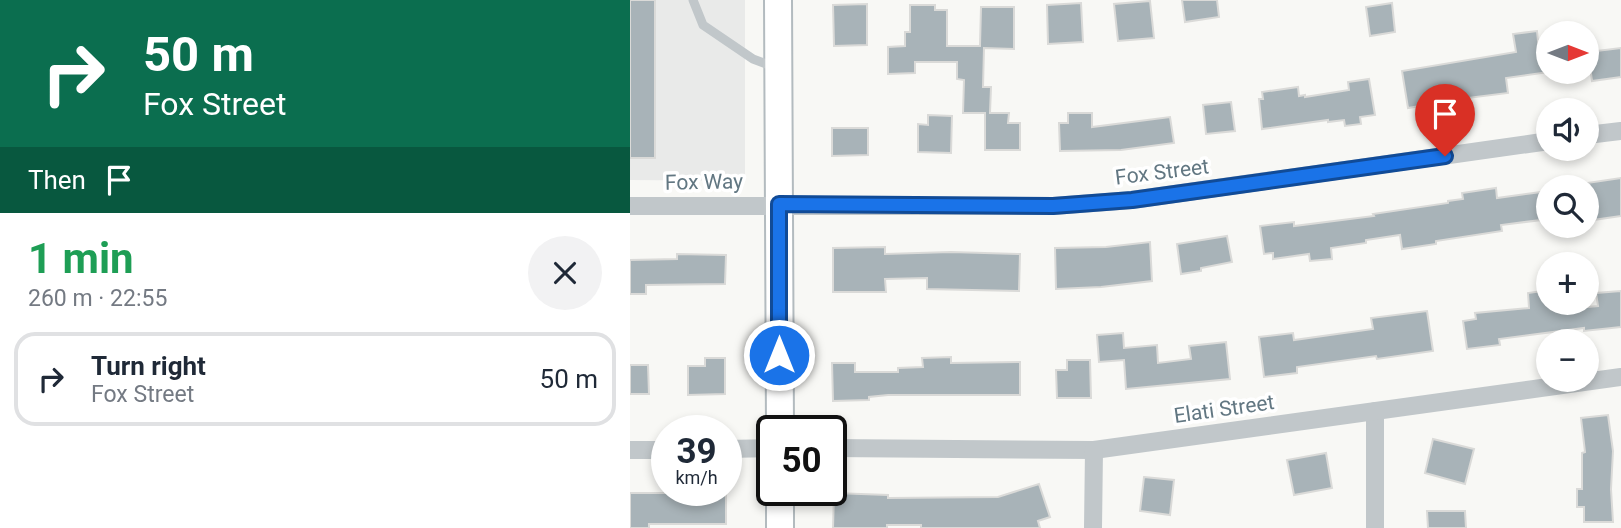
<!DOCTYPE html>
<html lang="en">
<head>
<meta charset="utf-8">
<style>
	:root { --surface:#fff; --page:#f2f2f3; --text:#1f2937; --muted:#747a83; --line:#e0e1e3 }
	body { margin:0; font-family:Roboto,sans-serif; background:var(--page); color:var(--text); height:100vh; display:flex; flex-direction:column; font-size:26px; white-space:nowrap }
	* { box-sizing:border-box; margin:0 }
	p { font-size:23px; color:var(--muted) }
	.icon { flex:none; width:38px; height:38px; fill:none; stroke:currentColor; stroke-width:2; stroke-linecap:round; stroke-linejoin:round }
	.map { position:relative; flex:1; overflow:hidden }
	.sheet { display:flex; flex-direction:column; background:var(--surface); width:630px }
	.sheet>* { flex:none }
	.top-card { background:#0b6e4f; color:#fff; overflow:hidden }
	.needle { width:46px; rotate:90deg }
	.buttons { position:absolute; left:906px; top:21px; display:grid; gap:14px }
	.buttons a { display:grid; place-items:center; width:63px; height:63px; border-radius:50%; background:var(--surface); box-shadow:0 4px 10px #0003; font-size:35px }
	.speed { position:absolute; left:21px; top:415px; display:flex; gap:14px; font-size:35px; font-weight:700; text-align:center }
	.speed>* { display:grid; place-content:center; width:91px; height:91px; border-radius:50%; background:var(--surface); box-shadow:0 4px 10px #0003; line-height:1 }
	.speed small { font-size:18px; font-weight:400 }
	.speed .limit { border:4px solid #111; border-radius:10px; background:#fff; color:#111 }
	.pin { position:absolute; display:grid; place-items:center; width:60px; height:60px; color:#fff; margin:-72px -30px; border-radius:50% 50% 50% 0; rotate:-45deg; box-shadow:0 0 7px #0007 }
	.pin .icon { rotate:45deg }
	.me { position:absolute; width:77px; margin:-38px; rotate:0deg; stroke-linejoin:round; filter:drop-shadow(0 0 5px #0008) }
	.turn { display:flex; align-items:center; gap:24px; height:147px; padding:0 28px; font-size:32px }
	.turn .icon { width:91px; height:91px; stroke-width:2.5 }
	.turn b { display:block; font-size:49px; line-height:60px }
	.then { display:flex; align-items:center; height:66px; padding:0 28px; background:#0003; gap:14px; font-size:26px }
	.round { display:grid; place-items:center; flex:none; width:74px; height:74px; border-radius:37px; background:var(--page) }
	.summary { display:flex; align-items:center; justify-content:space-between; height:119px; padding:0 28px }
	h1 { font-size:42px; font-weight:700; line-height:52px; color:#1e9e55 }
	ul { padding:0; list-style:none }
	li { display:flex; align-items:center; gap:21px; height:94px; margin:0 14px 10px; padding:0 14px; border:4px solid var(--line); border-radius:21px }
	li div { flex:1 }
	li b { display:block; font-size:26px }
	li em { font-style:normal }
	main { display:flex; flex:1; min-height:0 }
	.map>svg:first-child { display:block }
</style>
</head>
<body>
<main>
<section class="sheet">
<div class="top-card">
<div class="turn"><svg class="icon" aria-label="right" viewBox="0 0 24 24"><path d="M7 20v-9h11M14 6l5 5-5 5"/></svg><div><b>50 m</b>Fox Street</div></div>
<div class="then">Then<svg class="icon" aria-label="arrive" viewBox="0 0 24 24"><path d="M6 21V4h12l-3 4 3 4H6"/></svg></div>
</div>
<div class="summary"><div><h1>1 min</h1><p>260 m · 22:55</p></div><a class="round"><svg class="icon" aria-label="close" viewBox="0 0 24 24"><path d="M6 6l12 12M18 6L6 18"/></svg></a></div>
<ul>
<li><svg class="icon" aria-label="right" viewBox="0 0 24 24"><path d="M7 20v-9h11M14 6l5 5-5 5"/></svg><div><b>Turn right</b><p>Fox Street</p></div><em>50 m</em></li>
</ul>
</section>
<div class="map">
<svg width="991" height="528" viewBox="0 0 991 528">
	<rect width="100%" height="100%" fill="#f8f8f5"/>
	<path fill="#e9eae9" d="M0,0H115V181L0,180Z"/>
	<g fill="#a8b3b8" stroke="#dadad8" stroke-width="2">
		<rect x="0" y="0" width="25" height="158"/>
		<path d="M552,0H587L589,17L555,22Z"/>
		<path d="M520,1L524,38L488,41L484,4Z"/>
		<path d="M451,3L453,42L418,44L417,5Z"/>
		<path d="M762,3L765,32L740,36L736,7Z"/>
		<path d="M237,4V45L204,46L203,5Z"/>
		<path d="M280,5H305V10H317V46H350L351,7H384V49L354,48L353,87H361L360,113H379L378,123H390V150H355V113H333L334,80L327,79V62H285V73L258,74V47L275,46V32H280Z"/>
		<path d="M907,31L909,51L919,50V72L876,78L878,93L813,101L814,109L790,113V106L778,108L772,71L886,52L883,34Z"/>
		<path d="M991,48V77L962,81L958,52Z"/>
		<path d="M739,79L745,115L730,117L731,124L715,126L714,120L698,122V120L632,129L629,99H633L632,92L668,87L669,96L675,95V97L719,90L718,82Z"/>
		<path d="M601,102L605,131L576,134L573,105Z"/>
		<path d="M438,113H462V127L540,117L544,143L491,150L430,151L429,123H438Z"/>
		<path d="M298,115L322,116L321,153L288,152V124L298,125Z"/>
		<path d="M202,128H238V155L202,156Z"/>
		<path d="M991,178V216L963,220L957,183Z"/>
		<path d="M866,188L867,198L919,191V219L871,225L872,231L806,241V244L772,249L770,235L736,240V243L701,248L702,259L680,261L679,254L643,259V253L634,254L630,226L664,222V226L744,216L743,214L818,203V201L833,199L832,193Z"/>
		<path d="M597,236L602,262L571,268V271L551,274L547,244Z"/>
		<path d="M520,242L522,281L471,287L426,289L425,248L476,247Z"/>
		<path d="M255,247V254L321,252L390,254L389,291L297,289V278L255,279L256,292H203V248Z"/>
		<path d="M47,254L96,255L95,284L16,285V294H0V260L47,259Z"/>
		<path d="M919,290V303H933L934,309L968,306L966,293L991,291V327L954,331V328L869,339L870,345L837,349L833,321L846,319L845,313L899,308L898,293Z"/>
		<path d="M797,311L803,351L747,359L746,356L667,367V373L634,377L629,337L663,333L664,340L743,329L741,318Z"/>
		<path d="M493,333L494,348L527,345L528,363L561,359L559,346L596,342L600,379L496,389L494,360L469,362L467,335Z"/>
		<path d="M321,357V363L390,362V395H258L239,397V400L203,401L202,363H225V372H268V368L293,367L292,358Z"/>
		<path d="M75,358H95V394L58,395V366H75Z"/>
		<path d="M437,360H460L461,398H427L426,370H437Z"/>
		<path d="M0,365H18L19,394H0Z"/>
		<path d="M978,415L983,451L981,489L983,522H954V507H947V489H952V453L955,452L951,418Z"/>
		<path d="M803,439L844,449L835,484L795,473Z"/>
		<path d="M696,453L702,488L664,495L657,460Z"/>
		<path d="M514,477L544,480L540,515L510,511Z"/>
		<path d="M409,484L420,517L408,521L410,528H291V525H257V528H203L204,493L258,495V498L368,497Z"/>
		<path d="M0,493H96V524H19V528H0Z"/>
		<path d="M797,511H835L836,528H798Z"/>
	</g>
	<g fill="none" stroke-linecap="round" stroke-linejoin="round">
		<defs>
			<g id="secondary">
				<path d="M148,0L150,430"/>
				<path d="M150,528V490"/>
			</g>
		</defs>
		<use href="#secondary" stroke="#b3bbbf" stroke-width="30"/>
		<path stroke="#c1c7ca" stroke-width="9" d="M63,0L73,25L123,59L144,67"/>
		<g stroke="#c1c7ca" stroke-width="18">
			<path d="M957,135L991,131"/>
			<path d="M0,206H423L502,200L919,141"/>
			<path d="M745,411V528"/>
			<path d="M201,448L464,450L991,377"/>
			<path d="M96,449L142,448"/>
			<path d="M0,450H37"/>
			<path d="M463,528L464,450"/>
		</g>
		<use href="#secondary" stroke="#fff" stroke-width="26"/>
	</g>
	<g fill="none" stroke-linecap="round" stroke-linejoin="round">
		<defs>
			<path id="route" d="M149,355V204L423,206L502,200L815,156"/>
		</defs>
		<use href="#route" stroke="#114b97" stroke-width="18"/>
		<use href="#route" stroke="#1a73e8" stroke-width="12"/>
	</g>
	<g text-anchor="middle" dominant-baseline="central" stroke-width="7" stroke-linejoin="round" paint-order="stroke">
		<g font-size="21" fill="#627782" stroke="#fff">
			<text transform="translate(532 172) rotate(-7)">Fox Street</text>
			<text transform="translate(74 182) rotate(-1)">Fox Way</text>
			<text transform="translate(594 409) rotate(-8)">Elati Street</text>
		</g>
	</g>
</svg>
<div class="buttons">
<a><svg class="needle" viewBox="-14 -14 28 28"><path d="M0-13l5 13h-10z" fill="#e53935"/><path d="M0 13l5-13h-10z" fill="#747a83"/></svg></a>
<a><svg class="icon" aria-label="sound" viewBox="0 0 24 24"><path d="M4 9h4l5-4v14l-5-4H4zM17 9q2 3 0 6"/></svg></a>
<a><svg class="icon" aria-label="search" viewBox="0 0 24 24"><circle cx="10" cy="10" r="6"/><path d="M15 15l6 6"/></svg></a>
<a>+</a>
<a>−</a>
</div>
<div class="speed"><div>39<small>km/h</small></div><div class="limit">50</div></div>
<div class="pin" style="left:815px;top:156px;background:#d93025"><svg class="icon" aria-label="arrive" viewBox="0 0 24 24"><path d="M6 21V4h12l-3 4 3 4H6"/></svg></div>
<svg class="me" style="left:149px;top:355px" viewBox="-20 -20 40 40"><circle r="17" fill="#1a73e8" stroke="#fff" stroke-width="3"/><path d="M0-11L8 9 0 5-8 9z" fill="#fff"/></svg>
</div>
</main>
</body>
</html>
